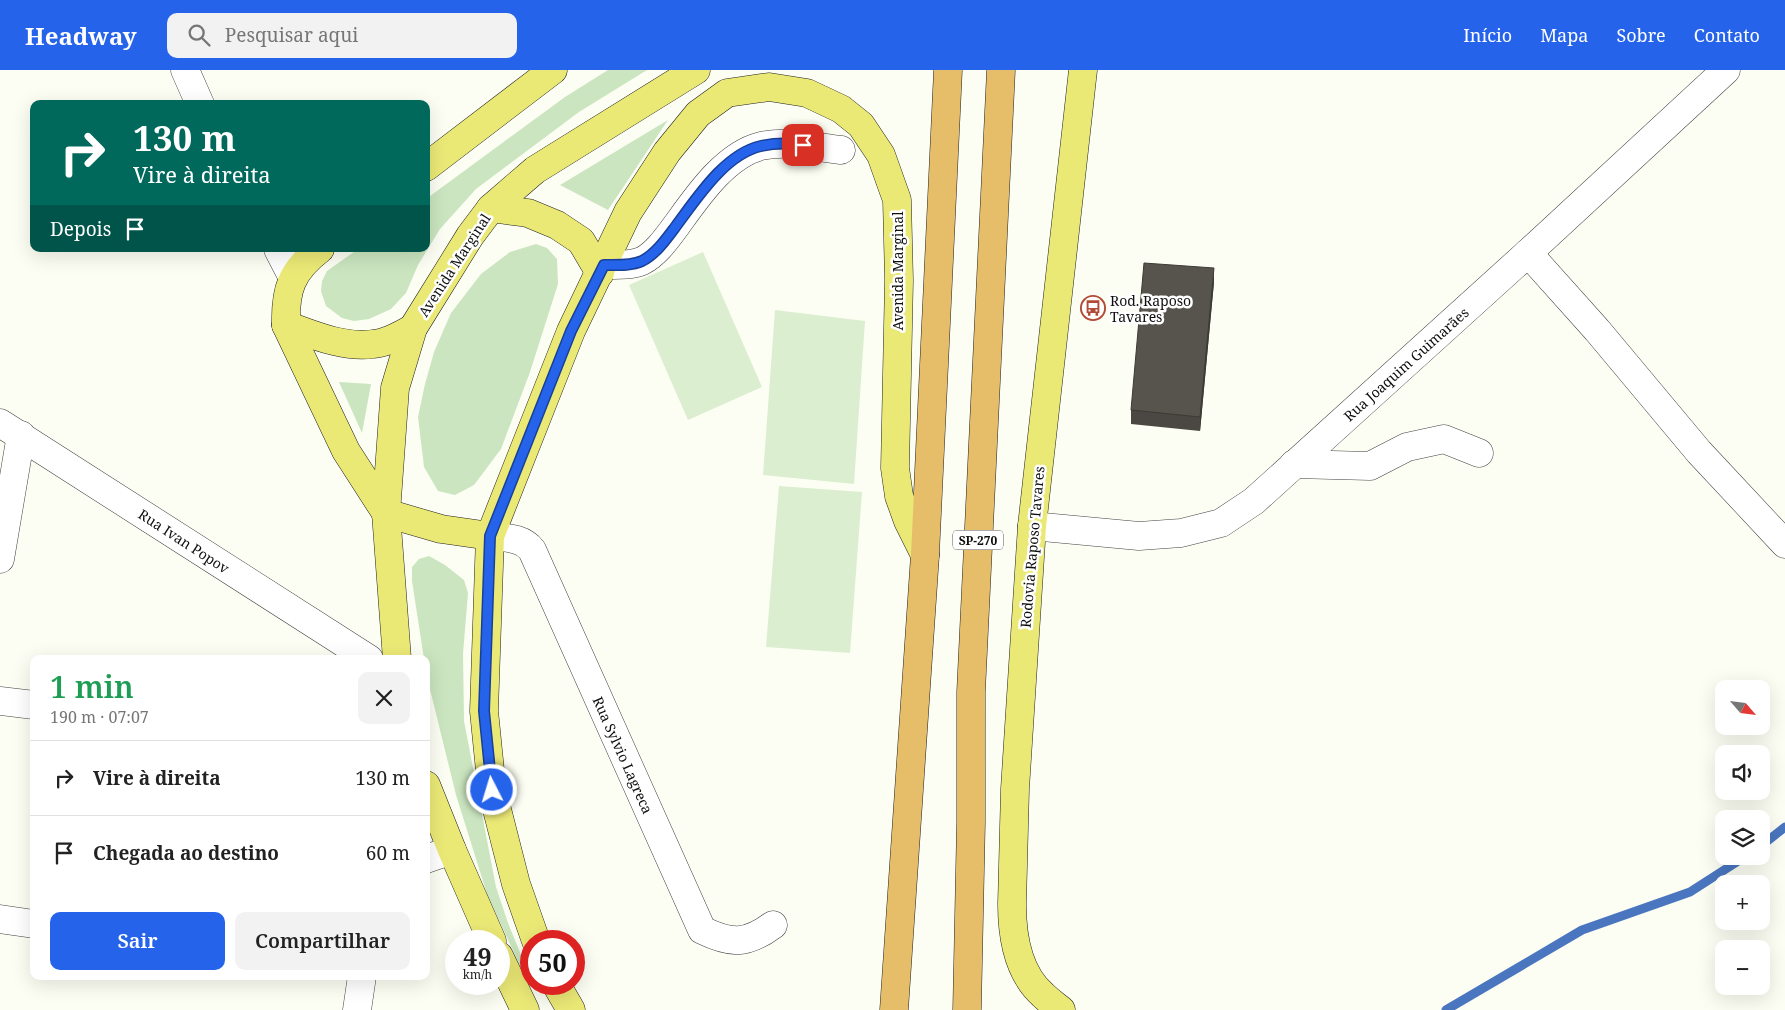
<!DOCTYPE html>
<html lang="pt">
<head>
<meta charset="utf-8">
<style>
	:root { --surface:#fff; --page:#f2f2f2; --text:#222; --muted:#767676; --line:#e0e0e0; --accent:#2563eb }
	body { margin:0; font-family:"Noto Serif",serif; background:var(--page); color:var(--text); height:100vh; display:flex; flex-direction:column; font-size:19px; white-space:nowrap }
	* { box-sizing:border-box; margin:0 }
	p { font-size:16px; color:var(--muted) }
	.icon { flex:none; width:28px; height:28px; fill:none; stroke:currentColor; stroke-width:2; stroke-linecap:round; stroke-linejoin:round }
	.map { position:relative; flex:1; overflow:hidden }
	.panel { position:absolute; left:30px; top:585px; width:400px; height:325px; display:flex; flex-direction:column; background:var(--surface); border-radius:10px; box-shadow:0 5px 20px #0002 }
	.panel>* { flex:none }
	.hud { position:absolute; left:30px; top:30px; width:400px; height:152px; border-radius:10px; box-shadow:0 5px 20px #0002; background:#00695c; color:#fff; overflow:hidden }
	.needle { width:32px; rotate:118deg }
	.tools { position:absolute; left:1715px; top:610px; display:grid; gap:10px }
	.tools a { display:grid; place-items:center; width:55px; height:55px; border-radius:10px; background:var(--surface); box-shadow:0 5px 20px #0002; font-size:25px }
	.speed { position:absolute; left:445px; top:860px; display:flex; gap:10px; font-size:25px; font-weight:700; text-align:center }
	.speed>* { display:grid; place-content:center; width:65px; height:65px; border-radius:50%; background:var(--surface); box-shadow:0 5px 20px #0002; line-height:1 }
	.speed small { font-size:12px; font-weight:400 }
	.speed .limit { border:8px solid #d22; background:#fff; color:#111 }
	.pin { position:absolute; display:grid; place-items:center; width:42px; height:42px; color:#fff; margin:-21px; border-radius:10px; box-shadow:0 2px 8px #0006 }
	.me { position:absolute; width:55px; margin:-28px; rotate:355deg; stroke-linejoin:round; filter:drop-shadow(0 0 4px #0008) }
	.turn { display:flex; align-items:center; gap:18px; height:105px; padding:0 20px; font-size:22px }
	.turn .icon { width:65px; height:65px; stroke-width:2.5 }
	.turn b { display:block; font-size:35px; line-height:42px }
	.then { display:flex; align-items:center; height:48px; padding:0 20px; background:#0003; gap:10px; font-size:19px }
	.round { display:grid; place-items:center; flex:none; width:52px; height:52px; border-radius:10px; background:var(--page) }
	.head { display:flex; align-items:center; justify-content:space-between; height:85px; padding:0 20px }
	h1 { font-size:30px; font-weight:600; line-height:38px; color:#1e9e55 }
	.cta { display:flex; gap:10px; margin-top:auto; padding:10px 20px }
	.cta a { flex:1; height:58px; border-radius:10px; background:var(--accent); color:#fff; font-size:20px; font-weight:600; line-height:58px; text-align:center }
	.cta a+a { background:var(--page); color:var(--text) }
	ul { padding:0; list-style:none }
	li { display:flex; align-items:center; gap:15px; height:75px; padding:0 20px; border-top:1px solid var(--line) }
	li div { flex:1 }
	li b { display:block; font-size:19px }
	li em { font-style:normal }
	header { display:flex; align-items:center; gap:30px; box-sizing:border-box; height:70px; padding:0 25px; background:var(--accent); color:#fff }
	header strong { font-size:24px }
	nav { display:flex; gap:28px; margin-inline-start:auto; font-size:18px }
	.search { width:350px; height:45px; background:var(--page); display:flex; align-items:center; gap:12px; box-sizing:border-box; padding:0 18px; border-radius:10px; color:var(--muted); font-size:19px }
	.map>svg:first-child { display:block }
</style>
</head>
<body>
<header>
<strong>Headway</strong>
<div class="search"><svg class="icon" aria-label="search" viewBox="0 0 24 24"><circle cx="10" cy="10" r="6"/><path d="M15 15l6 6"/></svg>Pesquisar aqui</div>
<nav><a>Início</a><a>Mapa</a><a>Sobre</a><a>Contato</a></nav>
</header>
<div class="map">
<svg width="1785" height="940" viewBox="0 0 1785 940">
	<rect width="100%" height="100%" fill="#fdfef3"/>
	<g fill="#cae5bf">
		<path d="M608,0H647L579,42L476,119L440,159L418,195L406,223L391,239L369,249L354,251L342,248L326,236L321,221L322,211L327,201L358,179H426V129L565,27Z"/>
		<path d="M668,50L608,140L560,115Z"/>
		<path d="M536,174L547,178L557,189L558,214L530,302L501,379L474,415L455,425L438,421L424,397L418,347L425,314L434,282L451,243L481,204L510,182Z"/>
		<path d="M339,312L371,314L362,363Z"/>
		<path d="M429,486L445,495L464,510L468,523L463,584L464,651L496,817L508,853L528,902H523L487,824L456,725L426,603V589H424L412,511V497L419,489Z"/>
	</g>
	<g fill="#dceed0">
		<path d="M703,182L762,317L688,350L629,215Z"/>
		<path d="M775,240L865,251L854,414L763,405Z"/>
		<path d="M779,416L862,422L850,583L766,577Z"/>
	</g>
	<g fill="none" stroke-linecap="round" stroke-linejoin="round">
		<g stroke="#4a76c0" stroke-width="9">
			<path d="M1761,776L1785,757"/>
			<path d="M1446,940L1582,860L1690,822L1746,786"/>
		</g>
		<defs>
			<g id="minor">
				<path d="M185,0L200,34"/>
				<path d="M278,179L293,208"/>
				<path d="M1528,183L1597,260L1699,382L1785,474"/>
				<path d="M604,195C616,195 630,196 642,191C656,184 667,168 676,156C697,127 725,85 761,76C787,70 815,77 841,80"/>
				<path d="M0,353L369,589"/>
				<path d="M1294,394L1370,396L1407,377L1444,369L1479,383"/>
				<path d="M1032,456L1139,466L1181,463L1221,453L1254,431L1528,183L1726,0"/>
				<path d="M490,466C505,468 522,467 532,480L702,860C731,874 746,875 773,855"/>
				<path d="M0,489L21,365"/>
				<path d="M0,631L34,635"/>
				<path d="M426,789L452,780"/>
				<path d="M0,849L34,854"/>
				<path d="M357,940L362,906"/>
			</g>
			<g id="major">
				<path d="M426,97L553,0"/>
				<path d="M491,138L528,143L557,155L581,171L600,203"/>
				<path d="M320,179C291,201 285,220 286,255L346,381L386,443"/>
				<path d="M286,255C314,265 343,278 373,274C387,273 401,265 413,258"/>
				<path d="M386,443L441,459L490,466"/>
				<path d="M397,589L386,443L395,318L413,258L470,166L491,138L535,100L696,0"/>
				<path d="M426,715L452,780L492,871"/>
				<path d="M536,871L516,814L492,720L484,641L490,466L571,261L628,142L667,82L698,44L727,23L769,17L807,23L841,39L861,55L881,85L897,130L899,210L895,398L899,426L908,451L925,485"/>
				<path d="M499,886L525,940"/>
				<path d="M556,914L571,940"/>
				<path d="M1061,940C1055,935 1049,931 1043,925C1018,903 1012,865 1012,834L1015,719L1032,456L1083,0"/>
			</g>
			<g id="highway">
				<path d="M894,940L925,485L948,0"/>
				<path d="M967,940L971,752V622L1001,0"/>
			</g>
		</defs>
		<use href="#minor" stroke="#424242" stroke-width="29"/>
		<use href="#major" stroke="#202020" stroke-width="29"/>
		<use href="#highway" stroke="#202020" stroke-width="29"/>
		<use href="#minor" stroke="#fff" stroke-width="28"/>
		<use href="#major" stroke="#ebe976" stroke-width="28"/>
		<use href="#highway" stroke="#e6be69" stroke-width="28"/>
	</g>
	<path fill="#4b4742" d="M1214,212L1200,361L1131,354V340Z"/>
	<path fill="#3d3a36" d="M1214,198V212L1200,361V347Z"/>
	<path fill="#57534d" stroke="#3d3a36" d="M1144,193L1214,198L1200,347L1131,340Z"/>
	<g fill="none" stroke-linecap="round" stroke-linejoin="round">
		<defs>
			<path id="route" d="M492,720L484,641L490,466L571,261L604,195C616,195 631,196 642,191C656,184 667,168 676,156C697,128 725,84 761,76C775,73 789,73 803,75"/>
		</defs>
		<use href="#route" stroke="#184099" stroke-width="12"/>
		<use href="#route" stroke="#2563eb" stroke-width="9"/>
	</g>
	<defs>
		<symbol id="bus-ring" viewBox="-11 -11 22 22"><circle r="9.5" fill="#fff" stroke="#b24b35" stroke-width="1.5"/><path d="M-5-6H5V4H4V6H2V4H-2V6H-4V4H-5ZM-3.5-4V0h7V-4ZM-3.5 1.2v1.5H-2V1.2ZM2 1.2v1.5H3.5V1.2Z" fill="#b24b35"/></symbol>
	</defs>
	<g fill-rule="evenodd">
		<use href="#bus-ring" x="1079" y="224" width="28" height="28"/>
	</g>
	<g text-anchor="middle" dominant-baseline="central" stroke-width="5" stroke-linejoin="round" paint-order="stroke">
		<rect fill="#fff" stroke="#575757" stroke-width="1" x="953" y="460.5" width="50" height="19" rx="4"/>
		<g font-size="12" font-weight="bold" fill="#0f0f0f">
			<text x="978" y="470">SP-270</text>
		</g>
		<g font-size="14" fill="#0f0f0f" stroke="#fff">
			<text transform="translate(454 195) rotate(-57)">Avenida Marginal</text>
			<text transform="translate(897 201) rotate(-90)">Avenida Marginal</text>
			<text transform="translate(1406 294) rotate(-42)">Rua Joaquim Guimarães</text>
			<text transform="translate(184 471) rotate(33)">Rua Ivan Popov</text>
			<text transform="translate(1032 477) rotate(-85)">Rodovia Raposo Tavares</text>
			<text transform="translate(623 685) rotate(66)">Rua Sylvio Lagreca</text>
		</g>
		<g font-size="14" fill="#0f0f0f" stroke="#fff" text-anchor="start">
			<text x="1110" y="230">Rod. Raposo<tspan x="1110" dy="16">Tavares</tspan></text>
		</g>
	</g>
</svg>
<div class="tools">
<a><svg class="needle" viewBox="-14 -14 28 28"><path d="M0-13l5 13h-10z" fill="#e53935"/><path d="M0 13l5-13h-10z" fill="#767676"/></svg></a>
<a><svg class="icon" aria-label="sound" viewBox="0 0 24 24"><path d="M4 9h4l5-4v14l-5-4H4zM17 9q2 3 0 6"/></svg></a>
<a><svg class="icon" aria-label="layers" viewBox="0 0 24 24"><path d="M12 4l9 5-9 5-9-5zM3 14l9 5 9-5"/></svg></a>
<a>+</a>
<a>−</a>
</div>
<div class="speed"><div>49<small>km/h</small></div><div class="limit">50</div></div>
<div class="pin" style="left:803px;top:75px;background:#d93025"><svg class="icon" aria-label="arrive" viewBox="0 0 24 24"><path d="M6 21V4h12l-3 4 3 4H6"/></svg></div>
<svg class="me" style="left:492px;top:720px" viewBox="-20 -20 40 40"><circle r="17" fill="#2563eb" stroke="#fff" stroke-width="3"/><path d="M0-11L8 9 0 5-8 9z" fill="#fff"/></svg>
<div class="hud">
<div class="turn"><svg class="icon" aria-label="right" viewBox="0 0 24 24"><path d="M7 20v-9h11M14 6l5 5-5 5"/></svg><div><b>130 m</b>Vire à direita</div></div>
<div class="then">Depois<svg class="icon" aria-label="arrive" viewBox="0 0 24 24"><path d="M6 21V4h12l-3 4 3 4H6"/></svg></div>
</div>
<section class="panel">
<div class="head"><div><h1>1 min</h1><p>190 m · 07:07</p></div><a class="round"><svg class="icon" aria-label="close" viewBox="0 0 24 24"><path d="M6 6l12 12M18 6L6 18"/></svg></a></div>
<ul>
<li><svg class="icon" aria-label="right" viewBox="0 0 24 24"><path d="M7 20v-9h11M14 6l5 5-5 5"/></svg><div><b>Vire à direita</b></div><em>130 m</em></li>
<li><svg class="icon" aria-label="arrive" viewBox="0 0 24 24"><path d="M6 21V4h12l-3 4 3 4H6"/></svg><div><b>Chegada ao destino</b></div><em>60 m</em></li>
</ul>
<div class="cta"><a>Sair</a><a>Compartilhar</a></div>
</section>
</div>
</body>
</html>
